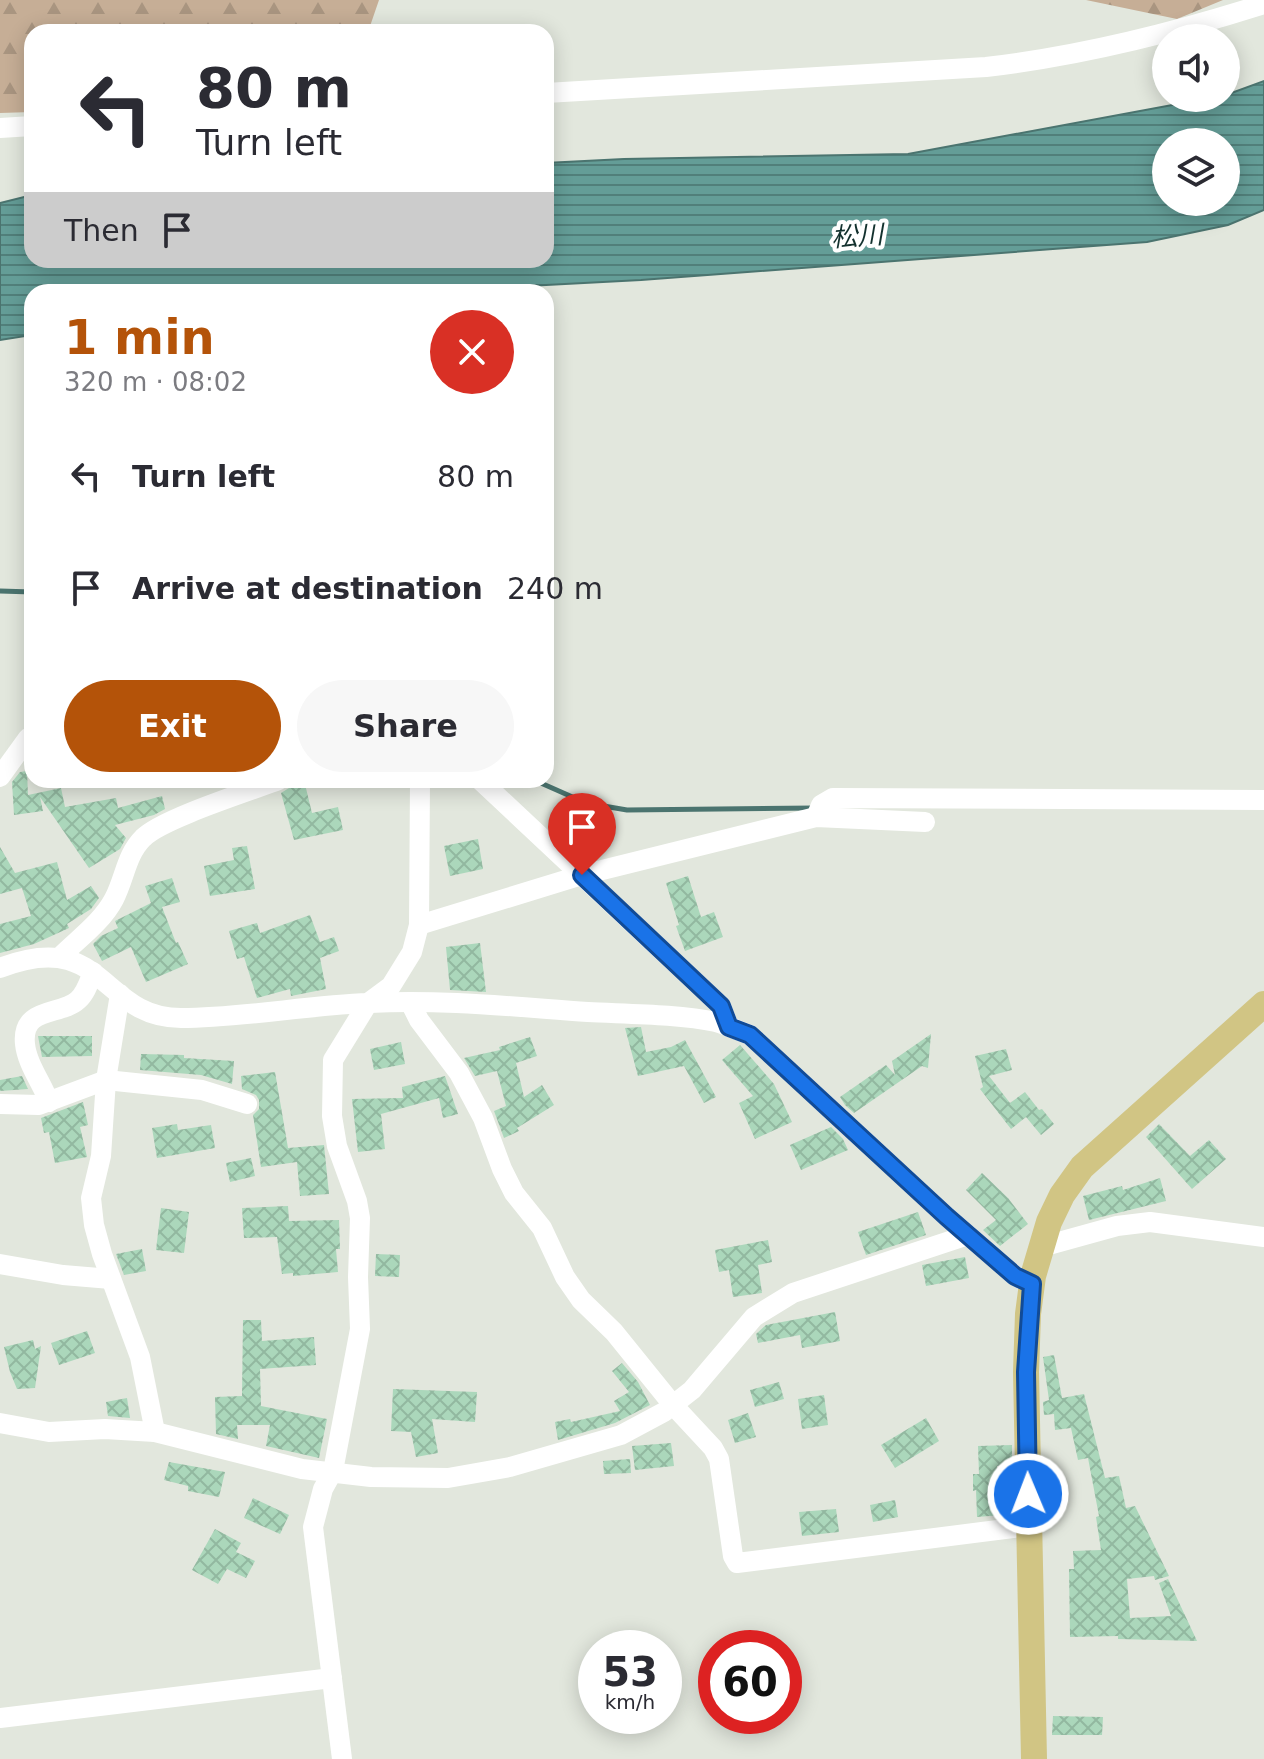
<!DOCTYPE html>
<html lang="en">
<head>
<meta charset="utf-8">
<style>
	:root { --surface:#fff; --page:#f7f7f7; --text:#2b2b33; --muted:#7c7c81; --accent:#b45309 }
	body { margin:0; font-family:"DejaVu Sans","Noto Sans JP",sans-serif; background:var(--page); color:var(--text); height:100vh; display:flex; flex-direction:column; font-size:30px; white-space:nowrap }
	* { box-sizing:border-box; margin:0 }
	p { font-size:26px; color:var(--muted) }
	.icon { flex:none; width:44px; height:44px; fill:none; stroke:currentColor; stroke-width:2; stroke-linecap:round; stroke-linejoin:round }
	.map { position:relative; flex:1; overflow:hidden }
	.sheet { position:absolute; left:24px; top:284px; width:530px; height:504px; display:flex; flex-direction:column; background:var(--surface); border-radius:24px; box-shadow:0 4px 20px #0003 }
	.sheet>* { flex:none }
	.top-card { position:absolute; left:24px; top:24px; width:530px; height:244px; border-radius:24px; box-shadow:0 4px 20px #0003; background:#fff; color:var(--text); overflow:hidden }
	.fabs { position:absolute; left:1152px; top:24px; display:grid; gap:16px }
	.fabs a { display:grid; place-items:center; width:88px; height:88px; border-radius:50%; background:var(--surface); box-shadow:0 4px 20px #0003; font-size:40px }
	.speed { position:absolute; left:578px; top:1630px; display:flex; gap:16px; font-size:40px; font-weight:700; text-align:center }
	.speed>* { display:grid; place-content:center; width:104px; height:104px; border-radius:50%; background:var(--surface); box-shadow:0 4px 20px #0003; line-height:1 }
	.speed small { font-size:20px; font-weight:400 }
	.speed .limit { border:12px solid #d22; background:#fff; color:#111 }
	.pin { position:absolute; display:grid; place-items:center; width:68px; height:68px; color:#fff; margin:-82px -34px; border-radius:50% 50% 50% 0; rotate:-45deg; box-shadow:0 0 8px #0007 }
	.pin .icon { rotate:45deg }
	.me { position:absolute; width:88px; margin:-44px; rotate:359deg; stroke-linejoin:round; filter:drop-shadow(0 0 6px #0008) }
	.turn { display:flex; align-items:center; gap:28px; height:168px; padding:0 40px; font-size:36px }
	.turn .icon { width:104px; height:104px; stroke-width:2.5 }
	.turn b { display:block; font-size:56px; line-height:68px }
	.then { display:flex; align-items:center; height:76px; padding:0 40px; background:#0003; gap:16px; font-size:30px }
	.round { display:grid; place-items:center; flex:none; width:84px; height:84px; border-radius:42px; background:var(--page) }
	.summary { display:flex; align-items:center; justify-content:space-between; height:136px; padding:0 40px }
	h1 { font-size:48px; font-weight:800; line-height:60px; color:var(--accent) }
	.primary-button { display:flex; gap:16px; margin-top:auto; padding:16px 40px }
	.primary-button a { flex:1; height:92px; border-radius:48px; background:var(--accent); color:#fff; font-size:32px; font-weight:800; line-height:92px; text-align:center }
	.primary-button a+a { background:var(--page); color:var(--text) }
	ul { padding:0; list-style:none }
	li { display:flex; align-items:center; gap:24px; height:112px; padding:0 40px }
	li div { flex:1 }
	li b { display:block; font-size:30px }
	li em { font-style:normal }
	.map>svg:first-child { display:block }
</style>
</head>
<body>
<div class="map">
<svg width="1264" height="1759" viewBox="0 0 1264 1759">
	<defs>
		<pattern id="forest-firs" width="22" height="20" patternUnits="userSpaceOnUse" patternTransform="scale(2)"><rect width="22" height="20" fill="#c6ae96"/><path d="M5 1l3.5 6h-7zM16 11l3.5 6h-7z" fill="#a99580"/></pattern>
		<pattern id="water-rules" width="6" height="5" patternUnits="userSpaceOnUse" patternTransform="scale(2)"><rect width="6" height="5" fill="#649d97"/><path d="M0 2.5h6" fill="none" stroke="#517f7a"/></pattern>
		<pattern id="building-cross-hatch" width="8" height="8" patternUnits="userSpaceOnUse" patternTransform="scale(2)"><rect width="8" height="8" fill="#abd7bb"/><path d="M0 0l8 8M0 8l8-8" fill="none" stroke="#92b8a0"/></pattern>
	</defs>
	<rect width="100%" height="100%" fill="#e2e7dd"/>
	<g fill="url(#forest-firs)">
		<path d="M0,0H379L368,32H32V112L0,113Z"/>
		<path d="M1086,0H1223L1177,19Z"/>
	</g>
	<path fill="url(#water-rules)" stroke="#4b746f" stroke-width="2" fill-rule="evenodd" d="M1264,81V210L1228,225L1147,242L641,280L412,292H32V335L0,340V203L32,195V260H546V163L624,159L908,154L1210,98H1226V95ZM1166,142H1226V202H1166Z"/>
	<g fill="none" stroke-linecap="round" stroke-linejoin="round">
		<g stroke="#4b746f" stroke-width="5">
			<path d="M0,591L32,592"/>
			<path d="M534,780L586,803L627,810L815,808"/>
		</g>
	</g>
	<g fill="url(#building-cross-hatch)">
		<path d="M27,771L28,795L61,788L65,807L116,798L118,808L162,796L165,809L154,815L115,825L126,838L120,849L89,868L40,797L43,811L14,815L12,782L20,772Z"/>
		<path d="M292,780H304L312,813L338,807L343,830L294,840L281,793L289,788Z"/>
		<path d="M478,839L483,869L450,876L444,846Z"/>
		<path d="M247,846L255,889L210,896L204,866L234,860L232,848Z"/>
		<path d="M0,847L15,873L57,862L67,900L91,886L99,898L91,909L67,924L69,928L34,944L0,953V924L31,916L22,888L0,894Z"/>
		<path d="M688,876L701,917L714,912L723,937L685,951L676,926L679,925L666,883Z"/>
		<path d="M172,878L180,902L162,907L176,943L178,942L188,964L146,982L131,947L102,961L93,944L101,936L118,928L115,921L151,903L145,886Z"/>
		<path d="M310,915L320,942L334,937L339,951L320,958L326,989L291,996L290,989L257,998L244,957L237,959L229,931L257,923L260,933Z"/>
		<path d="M480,943L486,992L450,990L446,947Z"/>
		<path d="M641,1027L646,1052L671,1047L685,1040L716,1097L704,1103L684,1066L638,1076L625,1028Z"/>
		<path d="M931,1034L928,1068L922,1066L854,1113L845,1105L840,1097L886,1065L895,1075L892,1061Z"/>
		<path d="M38,1036H92V1056L42,1057Z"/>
		<path d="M530,1037L537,1056L516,1063L524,1097L542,1085L554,1105L517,1128L519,1131L504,1138L494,1111L506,1106L497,1071L475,1076L464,1058L500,1050L499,1047Z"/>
		<path d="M401,1042L405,1064L374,1070L370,1049Z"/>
		<path d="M740,1045L774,1084L792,1122L755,1139L739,1103L753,1096L722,1060Z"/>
		<path d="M1006,1049L1012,1070L989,1076L1010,1103L1025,1092L1039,1110L1042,1109L1054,1124L1041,1135L1026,1117L1011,1129L980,1089L983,1087L975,1056Z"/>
		<path d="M141,1054L184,1055V1058L234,1061L232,1084L201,1075L140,1070Z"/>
		<path d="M275,1072L288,1148L324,1145L329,1194L300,1196L297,1162L261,1167L253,1115L259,1109V1100L256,1095L242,1089L241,1076Z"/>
		<path d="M22,1076L28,1089L0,1091V1080Z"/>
		<path d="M445,1076L458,1114L443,1118L439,1098L381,1114L385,1149L358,1152L352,1099L403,1098L402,1087Z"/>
		<path d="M83,1102L88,1125L80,1127L87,1157L55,1163L49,1132L44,1133L41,1118Z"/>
		<path d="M177,1124L178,1130L211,1125L215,1148L157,1158L152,1128Z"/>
		<path d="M1159,1124L1190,1156L1209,1140L1226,1159L1192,1189L1146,1137Z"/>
		<path d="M831,1127L843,1139L848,1150L801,1170L790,1145Z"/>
		<path d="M251,1158L255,1176L230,1182L226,1163Z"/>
		<path d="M982,1173L1008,1198L1028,1224L1000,1246L983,1230L996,1220L966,1190Z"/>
		<path d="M1160,1178L1166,1201L1089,1220L1083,1196L1122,1186L1123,1190Z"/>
		<path d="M288,1206L289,1221L339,1220L340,1249H336L338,1272L293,1276V1273L282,1274L277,1237L244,1238L242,1208Z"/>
		<path d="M161,1208L189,1212L184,1253L156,1250Z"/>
		<path d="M918,1212L926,1235L866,1255L858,1232Z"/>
		<path d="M768,1240L772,1262L758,1265L762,1293L733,1297L729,1270L719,1272L715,1250Z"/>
		<path d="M142,1249L146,1271L124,1275L116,1254Z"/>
		<path d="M376,1254L400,1255L399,1277L375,1276Z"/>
		<path d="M965,1257L969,1278L926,1286L922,1265Z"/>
		<path d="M835,1312L840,1341L802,1348L800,1335L758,1343L756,1334L766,1325Z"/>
		<path d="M243,1320H261L262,1341L314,1337L316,1365L260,1369L261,1406L327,1419L319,1458L266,1446L270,1425H237L238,1439L216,1434L215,1397L242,1396Z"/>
		<path d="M87,1331L95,1353L59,1365L51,1343Z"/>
		<path d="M33,1340L35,1349L41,1346L35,1388L17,1389L10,1372L4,1347Z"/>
		<path d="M1054,1355L1062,1398L1084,1394L1105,1478L1119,1476L1126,1508L1135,1506L1169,1576L1155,1580L1154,1576L1127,1579L1130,1618L1171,1616L1159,1583L1168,1579L1197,1641L1118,1639V1636L1070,1637L1069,1569H1074L1073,1551L1101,1550L1096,1517L1099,1516L1088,1458L1078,1460L1071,1428L1055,1430L1054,1414L1044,1415L1043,1402L1049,1400L1043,1357Z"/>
		<path d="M622,1363L638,1382L650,1405L615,1423L558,1440L555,1422L570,1419L571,1422L620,1411L614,1401L629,1392L612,1371Z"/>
		<path d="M779,1382L784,1399L755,1407L750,1390Z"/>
		<path d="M393,1389L477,1392L475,1422L432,1419L438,1453L416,1457L411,1432L391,1431Z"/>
		<path d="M824,1395L828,1425L802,1429L798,1399Z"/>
		<path d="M127,1398L130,1418L108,1416L106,1402Z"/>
		<path d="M748,1413L756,1437L735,1443L728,1420Z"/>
		<path d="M926,1418L939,1441L895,1468L881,1445Z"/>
		<path d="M671,1443L674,1466L635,1470L632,1446Z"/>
		<path d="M1012,1445V1465L997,1466L998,1494H1002V1515L977,1517L976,1490L973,1491V1474H979L978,1446Z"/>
		<path d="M630,1459L631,1473L604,1474L603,1461Z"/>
		<path d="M169,1462L225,1472L219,1497L188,1491V1486L164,1480Z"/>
		<path d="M253,1498L289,1515L280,1534L244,1518Z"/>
		<path d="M895,1500L898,1517L873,1522L870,1505Z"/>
		<path d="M836,1509L839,1532L802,1536L799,1512Z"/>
		<path d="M215,1529L241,1543L236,1552L255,1561L246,1578L227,1569L218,1584L192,1570Z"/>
		<path d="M1053,1716L1103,1717L1102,1735H1052Z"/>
	</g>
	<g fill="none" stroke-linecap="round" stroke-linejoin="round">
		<g stroke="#fff" stroke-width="20">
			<path d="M546,93L986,67C1081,56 1173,33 1264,4"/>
			<path d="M0,128L32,126"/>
			<path d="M0,777L28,738"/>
			<path d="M480,780L721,1006L729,1027"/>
			<path d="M816,817L821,805L833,798L1264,800"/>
			<path d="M419,925L582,875L816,817L925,822"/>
			<path d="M60,957C78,939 102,922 114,899C125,878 126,855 143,838C161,819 250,791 279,780"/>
			<path d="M0,968C105,927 100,1018 181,1018C244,1018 307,1005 369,1003C442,999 515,1007 588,1012C627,1014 679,1014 716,1022C727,1025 739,1031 750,1035L947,1217L1015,1276L1032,1284"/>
			<path d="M120,994L106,1080L101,1156L91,1198L94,1225L102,1254L140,1357L155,1432"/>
			<path d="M410,1002L419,1020L459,1073L483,1118L502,1169L514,1193L542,1228L565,1277L581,1300L614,1332L673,1405L713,1448L719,1459L733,1556L737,1563L1029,1526"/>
			<path d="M49,1102C42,1083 27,1064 25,1044C21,1006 61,1016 78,1000C86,993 89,982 93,972"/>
			<path d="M0,1104L39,1105L106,1080L202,1090L247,1104"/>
			<path d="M1041,1247L1117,1226L1150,1222L1264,1237"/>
			<path d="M0,1264L63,1275L111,1279"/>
			<path d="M0,1423L49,1432L105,1429L155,1432L302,1469L371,1477L448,1478L510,1467L621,1435L664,1412L692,1390L754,1317L793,1293L968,1235"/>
			<path d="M0,1718L332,1678"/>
			<path d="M342,1759L313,1527L323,1489L333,1471L360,1329L358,1277L360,1218L357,1201L337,1146L332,1116L333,1060L368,1003L391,986L412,952L419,925L420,780"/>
		</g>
		<path stroke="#d1c584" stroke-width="26" d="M1034,1759L1026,1372L1028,1314L1033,1276L1049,1222L1062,1195L1082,1167L1264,1004"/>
	</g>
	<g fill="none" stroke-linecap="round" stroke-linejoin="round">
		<defs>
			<path id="route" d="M582,875L721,1006L729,1027L750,1035L947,1217L1015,1276L1032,1284L1026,1372L1028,1494"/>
		</defs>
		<use href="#route" stroke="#114b97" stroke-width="20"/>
		<use href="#route" stroke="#1a73e8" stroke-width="14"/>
	</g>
	<g text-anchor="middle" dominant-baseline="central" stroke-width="8" stroke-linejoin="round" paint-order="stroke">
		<g font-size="26" font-style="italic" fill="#13312e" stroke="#fff">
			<text transform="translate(857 236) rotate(-4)">松川</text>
		</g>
	</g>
</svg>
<div class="fabs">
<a><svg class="icon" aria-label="sound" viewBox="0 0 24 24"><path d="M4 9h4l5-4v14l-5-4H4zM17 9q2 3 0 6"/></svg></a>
<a><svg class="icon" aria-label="layers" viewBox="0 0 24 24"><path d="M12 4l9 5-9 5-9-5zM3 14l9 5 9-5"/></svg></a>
</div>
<div class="speed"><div>53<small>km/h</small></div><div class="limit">60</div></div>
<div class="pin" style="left:582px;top:875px;background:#d93025"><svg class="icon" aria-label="arrive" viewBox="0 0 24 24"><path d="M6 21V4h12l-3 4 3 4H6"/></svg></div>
<svg class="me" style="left:1028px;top:1494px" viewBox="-20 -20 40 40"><circle r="17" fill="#1a73e8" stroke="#fff" stroke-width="3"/><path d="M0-11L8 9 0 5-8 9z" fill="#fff"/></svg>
<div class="top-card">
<div class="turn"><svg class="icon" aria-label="left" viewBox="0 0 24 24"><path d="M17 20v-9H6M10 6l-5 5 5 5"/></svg><div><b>80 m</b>Turn left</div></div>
<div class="then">Then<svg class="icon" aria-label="arrive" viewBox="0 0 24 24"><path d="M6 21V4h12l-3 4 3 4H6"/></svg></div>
</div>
<section class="sheet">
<div class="summary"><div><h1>1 min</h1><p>320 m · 08:02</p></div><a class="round" style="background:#d93025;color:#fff"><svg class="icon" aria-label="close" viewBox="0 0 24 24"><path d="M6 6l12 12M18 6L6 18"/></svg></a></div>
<ul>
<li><svg class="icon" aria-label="left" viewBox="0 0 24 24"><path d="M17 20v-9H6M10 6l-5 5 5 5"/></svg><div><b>Turn left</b></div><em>80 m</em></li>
<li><svg class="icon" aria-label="arrive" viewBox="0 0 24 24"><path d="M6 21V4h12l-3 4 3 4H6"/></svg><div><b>Arrive at destination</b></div><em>240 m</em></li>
</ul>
<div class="primary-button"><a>Exit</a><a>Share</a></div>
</section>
</div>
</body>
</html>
